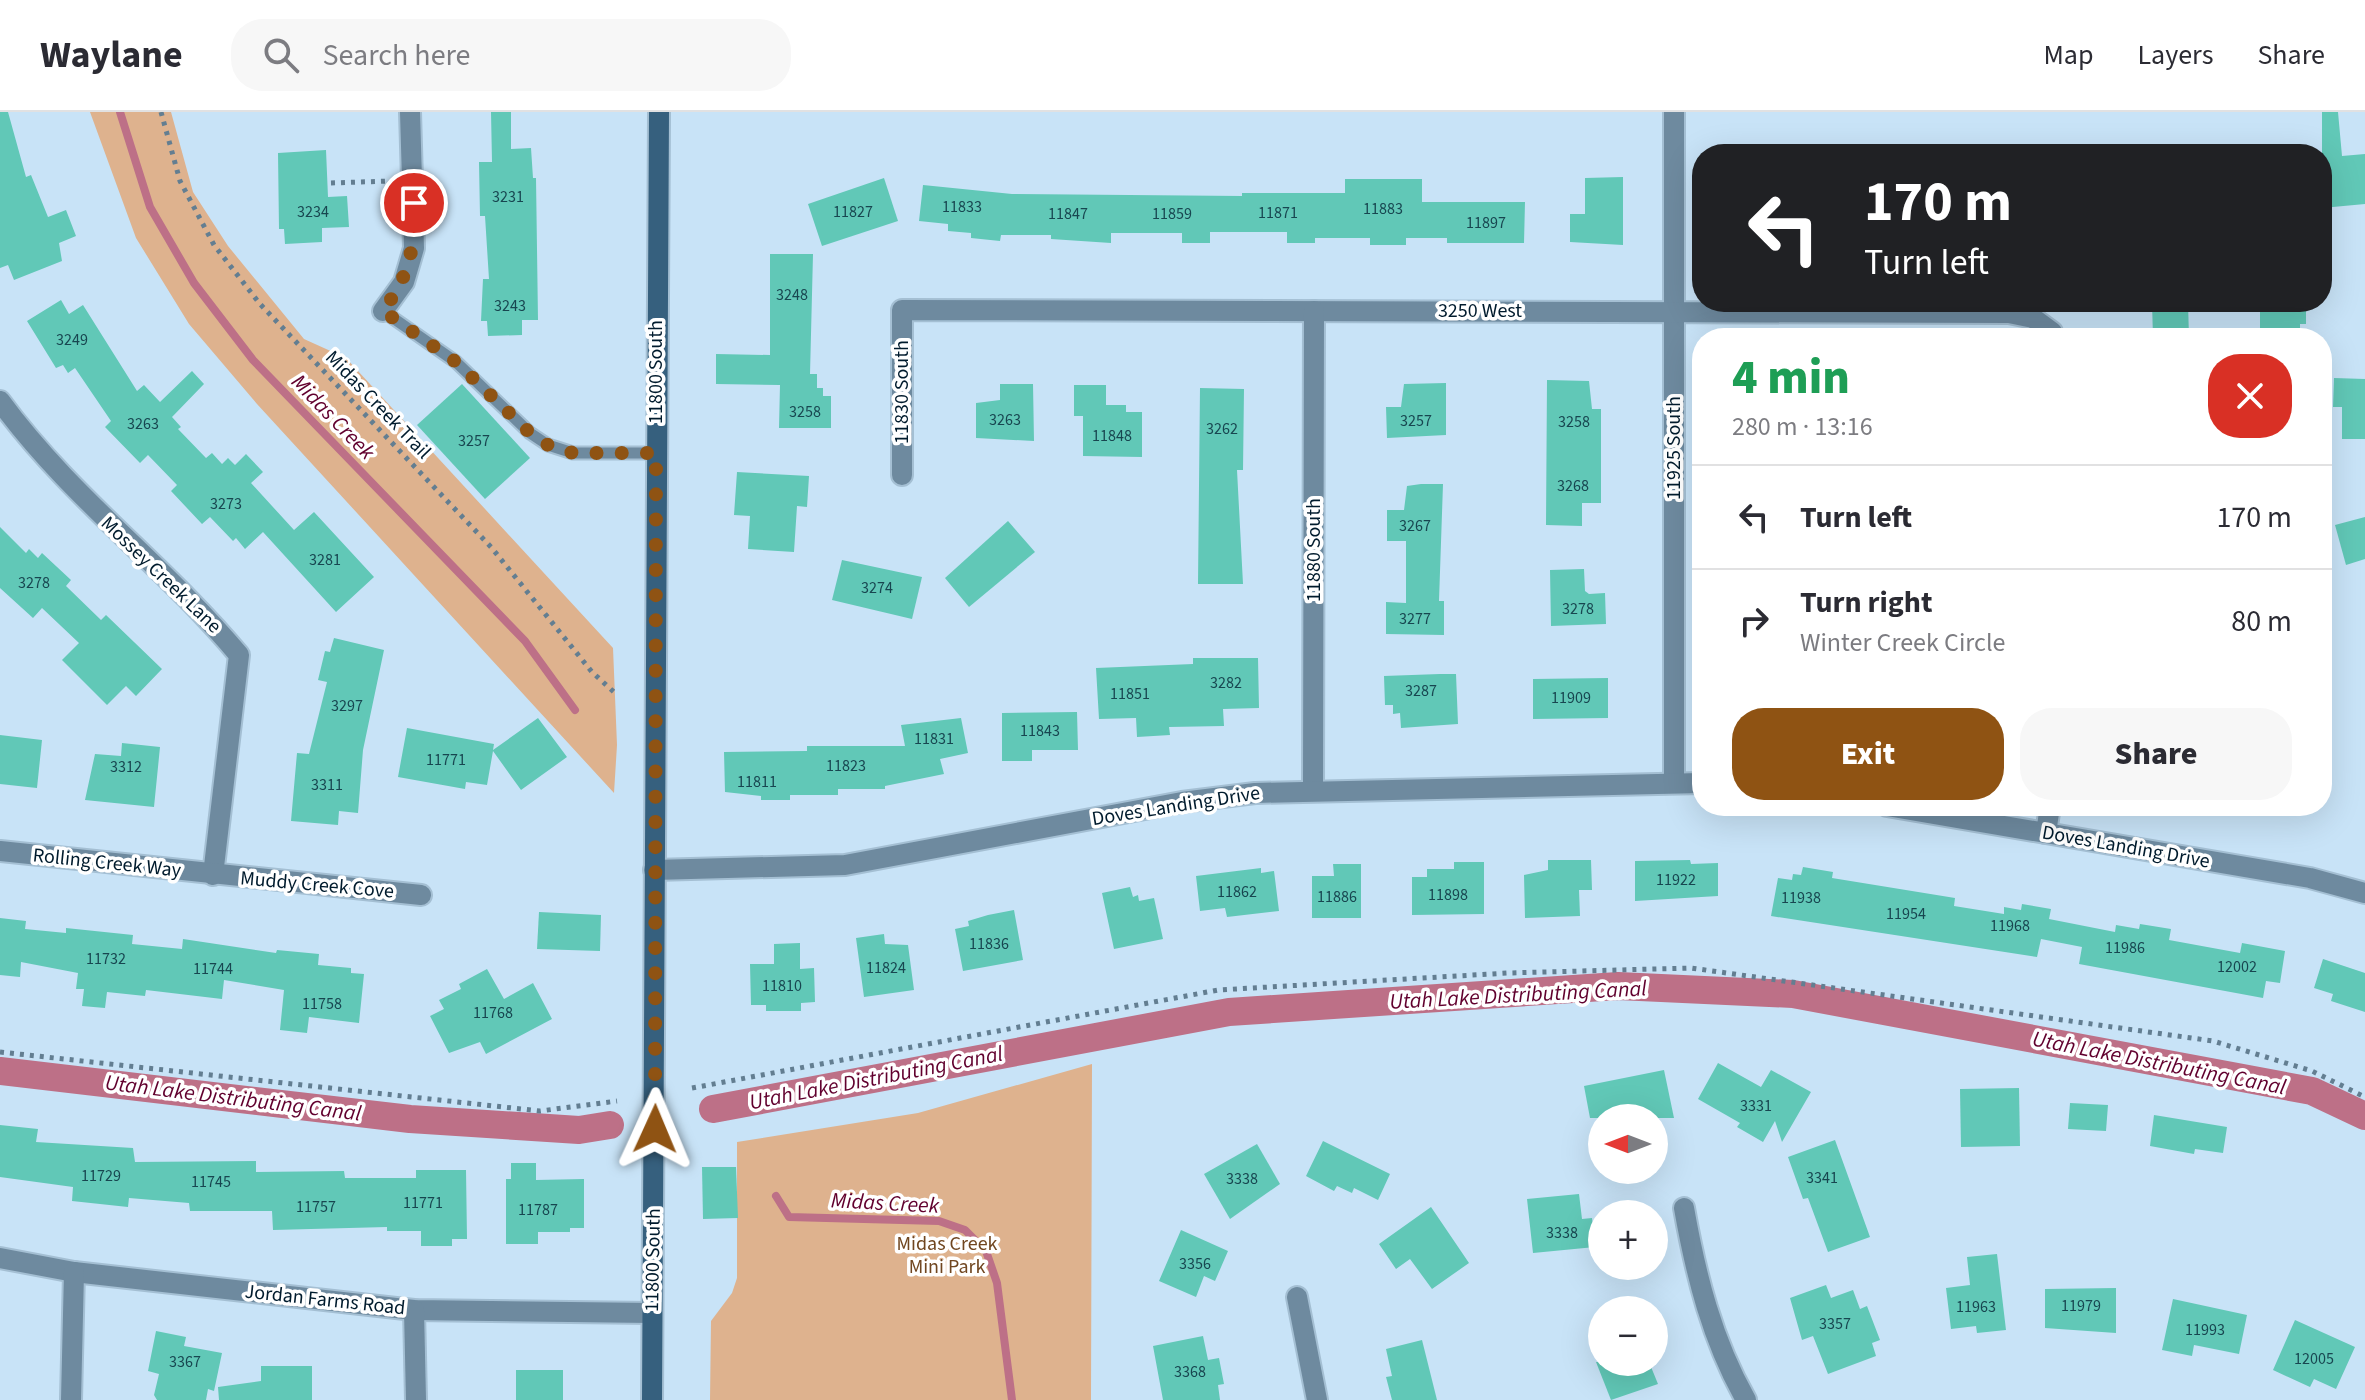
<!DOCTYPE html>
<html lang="en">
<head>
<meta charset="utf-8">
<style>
	:root { --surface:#fff; --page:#f7f7f7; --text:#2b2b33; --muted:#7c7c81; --line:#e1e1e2; --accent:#8f5313 }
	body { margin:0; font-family:"Source Sans 3",sans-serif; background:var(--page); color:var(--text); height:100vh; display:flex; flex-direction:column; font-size:30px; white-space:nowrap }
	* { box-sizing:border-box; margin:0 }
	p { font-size:26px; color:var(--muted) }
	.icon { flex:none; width:44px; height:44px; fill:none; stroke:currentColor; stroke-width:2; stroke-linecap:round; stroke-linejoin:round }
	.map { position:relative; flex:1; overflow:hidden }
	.sheet { position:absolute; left:1692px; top:216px; width:640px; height:488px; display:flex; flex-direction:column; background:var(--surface); border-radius:32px; box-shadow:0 8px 32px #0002 }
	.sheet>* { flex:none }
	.banner { position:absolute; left:1692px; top:32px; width:640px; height:168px; border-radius:32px; box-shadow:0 8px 32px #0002; background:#202124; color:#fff; overflow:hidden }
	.needle { width:52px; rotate:270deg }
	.buttons { position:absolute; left:1588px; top:992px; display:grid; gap:16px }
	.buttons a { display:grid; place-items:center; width:80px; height:80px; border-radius:50%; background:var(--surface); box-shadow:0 8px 32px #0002; font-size:40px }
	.pin { position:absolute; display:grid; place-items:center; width:68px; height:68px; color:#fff; margin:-34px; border:4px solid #fff; border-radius:50%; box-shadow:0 2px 8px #0007 }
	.me { position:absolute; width:88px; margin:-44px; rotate:1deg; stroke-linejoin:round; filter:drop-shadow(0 0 6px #0008) }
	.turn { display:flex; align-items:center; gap:28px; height:168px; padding:0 40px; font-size:36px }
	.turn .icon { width:104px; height:104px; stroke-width:2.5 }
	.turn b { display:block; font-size:56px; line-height:68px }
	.round { display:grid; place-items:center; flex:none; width:84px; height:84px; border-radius:32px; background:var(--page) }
	.overview { display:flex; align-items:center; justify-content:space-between; height:136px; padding:0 40px }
	h1 { font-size:48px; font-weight:800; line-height:60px; color:#1e9e55 }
	.action { display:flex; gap:16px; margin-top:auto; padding:16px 40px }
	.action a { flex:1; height:92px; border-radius:32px; background:var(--accent); color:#fff; font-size:32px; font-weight:800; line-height:92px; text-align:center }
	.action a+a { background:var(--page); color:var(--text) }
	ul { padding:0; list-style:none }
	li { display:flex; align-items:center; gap:24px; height:104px; padding:0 40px; border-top:2px solid var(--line) }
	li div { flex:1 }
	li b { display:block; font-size:30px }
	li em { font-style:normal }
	header { display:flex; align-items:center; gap:48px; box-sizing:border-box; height:112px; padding:0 40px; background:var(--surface); border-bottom:2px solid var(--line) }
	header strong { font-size:38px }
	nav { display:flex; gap:44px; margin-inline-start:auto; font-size:28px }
	.search { width:560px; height:72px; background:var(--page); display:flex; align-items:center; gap:20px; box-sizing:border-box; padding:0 28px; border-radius:32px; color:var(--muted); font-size:30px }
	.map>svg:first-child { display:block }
</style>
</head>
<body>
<header>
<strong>Waylane</strong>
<div class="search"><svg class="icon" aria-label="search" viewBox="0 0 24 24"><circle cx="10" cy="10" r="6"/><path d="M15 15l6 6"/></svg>Search here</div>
<nav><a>Map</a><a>Layers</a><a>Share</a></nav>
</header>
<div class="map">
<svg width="2365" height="1288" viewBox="0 0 2365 1288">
	<rect width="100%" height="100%" fill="#c8e3f7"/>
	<g fill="#deb28e">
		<path d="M90,0H171L193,80L228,134L304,227L346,246L613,536L617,633L614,681L257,292L189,212L136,126Z"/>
		<path d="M1092,952L1091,1288H710L711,1209L732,1181L737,1166V1030L918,1001Z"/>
	</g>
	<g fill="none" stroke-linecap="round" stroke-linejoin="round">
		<g stroke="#bd7087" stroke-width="8">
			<path d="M120,0L150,95L194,171L253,248L525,529L575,598"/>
			<path d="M776,1084L789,1105L939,1109L965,1118L986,1139L997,1171L1012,1288"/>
		</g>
		<g stroke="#bd7087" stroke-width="28">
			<path d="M0,959L410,1007L579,1018L610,1013"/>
			<path d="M713,997L1229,900L1618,874L1793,882L2312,979L2365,1004"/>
		</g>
	</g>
	<g fill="#61c8b7">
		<path d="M0,0H8L26,65L31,63L48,105L66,98L76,124L59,131L62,149L14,168L8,153L0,156Z"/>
		<path d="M491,0H511V37L531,36L533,66H536L538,208H522V223L488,224L487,209H481L483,167H489L485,104H480L479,50H492Z"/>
		<path d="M2322,0H2338L2342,44L2365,42V92L2322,96Z"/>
		<path d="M326,38L328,85L347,84L349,115L322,116V130L285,132L284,117H279L278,41Z"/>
		<path d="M1623,65V133L1570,130V102H1585V66Z"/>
		<path d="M884,66L898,109L822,134L808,92Z"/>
		<path d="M1345,67H1422V90H1525L1524,131H1447V126H1406V133H1370V126H1315V131H1287V120H1210V131H1182V121H1111V131L1051,127V123H1001L1000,129L971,126V121L948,119V112L919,109L923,73L1012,82L1242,84V81H1345Z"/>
		<path d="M770,142H813L810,262H817V276H823V284H831V316H779L780,273L716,272V242L770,243Z"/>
		<path d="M61,188L69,202L83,193L137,279L144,273L160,290L192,259L204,272L172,305L181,315L178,317L206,346L212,341L222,352L228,346L235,353L246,342L263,360L251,371L294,418L314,400L374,465L336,500L263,420L245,437L236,426L233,429L210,405L202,412L171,379L177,373L148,343L140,351L105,315L111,309L75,256L68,261L63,253L56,256L27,209Z"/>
		<path d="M2152,190H2188L2189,226H2153Z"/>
		<path d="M2260,190H2306V212H2300V226H2260Z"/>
		<path d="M2334,266L2365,267V327H2342V295H2333Z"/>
		<path d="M1547,268L1589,269L1592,297H1601V391H1582V414L1546,413Z"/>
		<path d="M1446,271V323L1387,326L1386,295H1401L1404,272Z"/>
		<path d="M462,272L530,346L485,387L417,313Z"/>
		<path d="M1000,272H1033L1034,329L976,326V291L1000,288Z"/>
		<path d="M1074,273H1106V293H1126V300H1142V345L1083,344V304H1074Z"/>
		<path d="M1200,276L1244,277L1243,358H1237L1243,472H1198Z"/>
		<path d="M737,360L809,364L807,395L797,394L794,440L748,437L750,404L734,403Z"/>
		<path d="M1421,372H1443L1439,489H1444V523L1386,522V490L1406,491V429H1387V398H1404L1407,374Z"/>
		<path d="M2365,405V447L2346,453L2335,413Z"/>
		<path d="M1008,409L1035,440L969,495L945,466Z"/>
		<path d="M0,415L26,441L29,437L38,446L42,441L71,468L66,474L101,508L106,503L162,557L136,584L126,574L107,593L62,548L79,531L42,496L33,506L0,476Z"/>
		<path d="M842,448L922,465L912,507L832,488Z"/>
		<path d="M1584,457L1585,479L1589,482L1605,481L1606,512L1551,514L1550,458Z"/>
		<path d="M334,526L384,538L363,638L358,701L339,699L338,713L291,709L297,641L309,642L327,570L318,568L325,539L330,540Z"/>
		<path d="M1193,546H1258L1259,596L1223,597L1224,614L1169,615L1170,623L1137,625L1136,606L1099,607L1096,556L1193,552Z"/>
		<path d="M1440,562H1456L1458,612L1401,616L1400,601L1393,602V593H1385L1384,564Z"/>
		<path d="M1608,566V606L1533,607V567Z"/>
		<path d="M1077,600L1078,638H1032V649H1002V601Z"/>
		<path d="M538,606L567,645L521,678L493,639L487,673L466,670L465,677L398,665L407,616L494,632L493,638Z"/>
		<path d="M961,606L968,641L940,647L944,662L885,674V677H838V683H790V688H761V684L725,680L724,640L807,639V634H905L901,613Z"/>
		<path d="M0,623L42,628L37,676L0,672Z"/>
		<path d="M122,631L160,635L154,695L85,688L95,642L121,644Z"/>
		<path d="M1548,748H1591L1592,778H1579L1580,804L1525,806L1524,763L1548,758Z"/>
		<path d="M1690,748L1691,752L1718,751V784L1635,789V749Z"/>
		<path d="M1454,750H1484V802L1412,803V765H1427V757H1454Z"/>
		<path d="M1333,752H1361V806H1312V764H1334Z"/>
		<path d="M1803,755L1833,760L1832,766L1955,786L1954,794L2004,802V795L2021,798L2022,792L2051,797L2049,807L2115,820L2116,813L2139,817L2140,812L2171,817L2169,828L2240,841L2242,831L2285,839L2280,871L2266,869L2263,886L2079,852L2082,835L2041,827L2037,845L1771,804L1778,766L1792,768L1793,762L1801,763Z"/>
		<path d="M1261,756V761L1274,759L1279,799L1227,805L1225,796L1200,799L1196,764Z"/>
		<path d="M1130,775L1133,785L1138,783L1139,789L1154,786L1163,827L1114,837L1102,781Z"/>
		<path d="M1014,798L1023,848L963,859L955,817L969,814L968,809L988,803Z"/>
		<path d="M539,800L601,803L600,839L537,837Z"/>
		<path d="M0,806L26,809L25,817L66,821V816L133,823L132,832L182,837L183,827L276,841L277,838L319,842L318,853L351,856V861L364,862L359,911L309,905L307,921L280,918L284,878L224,868L222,887L146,878L145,884L107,880L105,896L82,894L84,877H76L78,861L21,850L20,865L0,863Z"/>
		<path d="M884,822L885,832L908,833L914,878L864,885L856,826Z"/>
		<path d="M800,831V857L814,856L815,890L801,891V899H766V893H751L750,852H774V832Z"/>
		<path d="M2323,847L2365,861V900L2331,889L2333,882L2314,876Z"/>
		<path d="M487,857L504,887L533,871L552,907L486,942L480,930L449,941L430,904L444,897L439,888L461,877L459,872Z"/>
		<path d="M1718,951L1761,975L1771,958L1811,980L1782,1030L1775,1009L1763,1030L1737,1015L1740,1011L1698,987Z"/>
		<path d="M1664,958L1674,1006H1590L1584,974Z"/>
		<path d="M2019,976L2020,1034L1961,1035L1960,977Z"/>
		<path d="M2070,991L2108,993L2106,1019L2068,1017Z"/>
		<path d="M2154,1003L2227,1015L2223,1041L2195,1037L2194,1042L2150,1034Z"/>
		<path d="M0,1013L38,1017L36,1030L133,1036L135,1050L256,1049V1060L344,1059L345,1066H416V1058H466L467,1127H452V1134H421V1119H387V1115L273,1118L272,1099H190L189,1091L129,1086L128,1095L72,1089L73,1075L0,1065Z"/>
		<path d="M1835,1028L1870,1125L1828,1140L1808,1086L1803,1087L1788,1045Z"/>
		<path d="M1323,1029L1390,1062L1378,1088L1354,1076L1352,1081L1337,1074L1334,1079L1306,1064Z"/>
		<path d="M1257,1032L1280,1072L1230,1107L1204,1062Z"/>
		<path d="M511,1051H536V1068L584,1067V1116H570V1120H538V1132H506V1067H511Z"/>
		<path d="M702,1055H736L738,1106L703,1107Z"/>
		<path d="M1579,1082L1582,1107L1592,1106L1595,1135L1533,1141L1527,1087Z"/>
		<path d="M1431,1095L1469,1151L1432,1177L1410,1147L1396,1157L1379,1132Z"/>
		<path d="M1181,1118L1228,1139L1215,1169L1204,1164L1196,1185L1159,1169Z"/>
		<path d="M1997,1142L2006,1218L1977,1221L1976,1214L1951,1217L1946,1176L1970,1173L1967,1145Z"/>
		<path d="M1826,1173L1831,1186L1853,1178L1860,1197L1867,1194L1880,1228L1872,1231L1876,1244L1828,1262L1813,1224L1802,1228L1790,1186Z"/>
		<path d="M2116,1176V1221L2045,1216V1177Z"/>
		<path d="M2173,1187L2247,1203L2239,1242L2194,1233L2192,1244L2162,1238Z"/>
		<path d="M2295,1208L2355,1235L2336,1277L2314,1267L2310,1275L2273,1258Z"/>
		<path d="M156,1219L186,1225L184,1234L222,1241L214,1279L208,1277L206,1288H157L154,1283L159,1262L148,1259Z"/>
		<path d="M1203,1224L1208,1248L1219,1246L1224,1272L1218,1273L1220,1288H1163L1153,1234Z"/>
		<path d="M1422,1228L1437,1288H1392L1386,1265L1392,1264L1386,1237Z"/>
		<path d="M1596,1250H1649L1658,1272L1611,1288Z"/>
		<path d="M261,1254H312V1288H219L218,1275L261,1269Z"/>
		<rect x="516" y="1258" width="47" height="30"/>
	</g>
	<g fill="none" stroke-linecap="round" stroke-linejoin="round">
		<defs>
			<path id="lane" d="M383,199L456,250L530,321L548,333L573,341H656"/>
			<g id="street">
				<path d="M1674,0V671"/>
				<path d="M383,199L404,170L414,136L410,0"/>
				<path d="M0,289C70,385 164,453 239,543L213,763"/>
				<path d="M902,363V198L2009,201L2033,206L2052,220V226"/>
				<path d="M1313,678L1314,199"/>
				<path d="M1887,694L2310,766L2365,781"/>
				<path d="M2046,721L2050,694"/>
				<path d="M0,739L421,783"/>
				<path d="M654,758L845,753L1182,690L1255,681L1702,671"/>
				<path d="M1684,1096C1696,1164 1712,1228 1746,1288"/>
				<path d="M0,1146L74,1160L414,1198L652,1201"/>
				<path d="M1297,1185L1317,1288"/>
				<path d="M414,1198L416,1288"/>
				<path d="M71,1288L74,1160"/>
			</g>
			<path id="secondary" d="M652,1288L659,0"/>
		</defs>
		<use href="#lane" stroke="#a4bfd3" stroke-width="15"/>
		<use href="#street" stroke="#a4bfd3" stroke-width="24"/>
		<use href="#secondary" stroke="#a4bfd3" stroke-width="24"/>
		<g stroke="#637e91" stroke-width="5" stroke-dasharray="4 6" stroke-linecap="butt">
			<path d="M161,0L180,69L214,133L260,192L491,435L592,560L616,582"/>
			<path d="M331,71L390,69"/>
			<path d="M0,940L540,999L617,989"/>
			<path d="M692,976L1218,878L1508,861L1691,856L2213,929L2312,959L2365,985"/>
		</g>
		<use href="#lane" stroke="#6e8a9f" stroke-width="11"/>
		<use href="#street" stroke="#6e8a9f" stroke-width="20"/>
		<use href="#secondary" stroke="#36607e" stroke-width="20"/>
	</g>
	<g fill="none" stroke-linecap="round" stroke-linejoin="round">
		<path stroke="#8f5313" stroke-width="14" stroke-dasharray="0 25.2" d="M414,91C414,139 411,160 383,199L456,250L530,321L548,333L573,341H656L655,1017"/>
	</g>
	<g text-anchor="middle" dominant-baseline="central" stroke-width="7" stroke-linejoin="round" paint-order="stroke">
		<g font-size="16" fill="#184650">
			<text x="508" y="85">3231</text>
			<text x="962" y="95">11833</text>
			<text x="1383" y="97">11883</text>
			<text x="313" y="100">3234</text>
			<text x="853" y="100">11827</text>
			<text x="1278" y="101">11871</text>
			<text x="1068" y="102">11847</text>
			<text x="1172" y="102">11859</text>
			<text x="1486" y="111">11897</text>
			<text x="792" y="183">3248</text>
			<text x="510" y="194">3243</text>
			<text x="72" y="228">3249</text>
			<text x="805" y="300">3258</text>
			<text x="1005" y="308">3263</text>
			<text x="1416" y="309">3257</text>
			<text x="1574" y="310">3258</text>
			<text x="143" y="312">3263</text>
			<text x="1222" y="317">3262</text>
			<text x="1112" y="324">11848</text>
			<text x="474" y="329">3257</text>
			<text x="1573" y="374">3268</text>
			<text x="226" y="392">3273</text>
			<text x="1415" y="414">3267</text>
			<text x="325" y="448">3281</text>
			<text x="34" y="471">3278</text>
			<text x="877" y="476">3274</text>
			<text x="1578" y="497">3278</text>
			<text x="1415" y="507">3277</text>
			<text x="1226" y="571">3282</text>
			<text x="1421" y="579">3287</text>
			<text x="1130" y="582">11851</text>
			<text x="1571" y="586">11909</text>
			<text x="347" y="594">3297</text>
			<text x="1040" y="619">11843</text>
			<text x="934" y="627">11831</text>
			<text x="446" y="648">11771</text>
			<text x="846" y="654">11823</text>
			<text x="126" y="655">3312</text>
			<text x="757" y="670">11811</text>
			<text x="327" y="673">3311</text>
			<text x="1676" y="768">11922</text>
			<text x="1237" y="780">11862</text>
			<text x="1448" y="783">11898</text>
			<text x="1337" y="785">11886</text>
			<text x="1801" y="786">11938</text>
			<text x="1906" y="802">11954</text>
			<text x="2010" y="814">11968</text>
			<text x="989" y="832">11836</text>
			<text x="2125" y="836">11986</text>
			<text x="106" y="847">11732</text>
			<text x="2237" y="855">12002</text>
			<text x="886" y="856">11824</text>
			<text x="213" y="857">11744</text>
			<text x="782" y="874">11810</text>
			<text x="322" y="892">11758</text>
			<text x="493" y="901">11768</text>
			<text x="1756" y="994">3331</text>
			<text x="101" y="1064">11729</text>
			<text x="1822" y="1066">3341</text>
			<text x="1242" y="1067">3338</text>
			<text x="211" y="1070">11745</text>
			<text x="423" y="1091">11771</text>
			<text x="316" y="1095">11757</text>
			<text x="538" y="1098">11787</text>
			<text x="1562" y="1121">3338</text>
			<text x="1195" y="1152">3356</text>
			<text x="2081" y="1194">11979</text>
			<text x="1976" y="1195">11963</text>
			<text x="1835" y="1212">3357</text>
			<text x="2205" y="1218">11993</text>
			<text x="2314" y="1247">12005</text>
			<text x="185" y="1250">3367</text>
			<text x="1190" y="1260">3368</text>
		</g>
		<g font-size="20" fill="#001b2d" stroke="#fff">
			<text x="1480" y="199">3250 West</text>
			<text transform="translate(656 260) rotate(-90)">11800 South</text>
			<text transform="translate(902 280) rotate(-90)">11830 South</text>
			<text transform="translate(378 293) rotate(46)">Midas Creek Trail</text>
			<text transform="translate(1674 336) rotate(-90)">11925 South</text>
			<text transform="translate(1314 438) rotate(-90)">11880 South</text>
			<text transform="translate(161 463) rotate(44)">Mossey Creek Lane</text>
			<text transform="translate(1176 694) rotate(-9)">Doves Landing Drive</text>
			<text transform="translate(2126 735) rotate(10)">Doves Landing Drive</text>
			<text transform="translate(107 751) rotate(6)">Rolling Creek Way</text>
			<text transform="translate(317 773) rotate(5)">Muddy Creek Cove</text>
			<text transform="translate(653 1148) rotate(-89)">11800 South</text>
			<text transform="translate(325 1188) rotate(6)">Jordan Farms Road</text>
		</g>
		<g font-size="20" fill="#704620" stroke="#fff">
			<text x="947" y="1132">Midas Creek<tspan x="947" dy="23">Mini Park</tspan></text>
		</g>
		<g font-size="22" font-style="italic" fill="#61002e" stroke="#fff">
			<text transform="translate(333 305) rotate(46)">Midas Creek</text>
			<text transform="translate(1518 883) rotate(-3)">Utah Lake Distributing Canal</text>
			<text transform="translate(2159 951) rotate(11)">Utah Lake Distributing Canal</text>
			<text transform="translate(876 966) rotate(-11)">Utah Lake Distributing Canal</text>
			<text transform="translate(233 986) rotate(7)">Utah Lake Distributing Canal</text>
			<text transform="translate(885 1091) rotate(3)">Midas Creek</text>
		</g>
	</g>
</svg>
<div class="buttons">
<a><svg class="needle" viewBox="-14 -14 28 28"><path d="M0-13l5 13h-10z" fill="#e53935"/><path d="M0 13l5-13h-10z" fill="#7c7c81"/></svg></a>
<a>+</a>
<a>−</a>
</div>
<div class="pin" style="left:414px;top:91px;background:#d93025"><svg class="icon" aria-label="arrive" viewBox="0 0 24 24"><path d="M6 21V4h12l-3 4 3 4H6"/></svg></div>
<svg class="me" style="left:655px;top:1017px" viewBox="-20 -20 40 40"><path d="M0-17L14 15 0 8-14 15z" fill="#8f5313" stroke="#fff" stroke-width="4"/></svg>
<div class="banner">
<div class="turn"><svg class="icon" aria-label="left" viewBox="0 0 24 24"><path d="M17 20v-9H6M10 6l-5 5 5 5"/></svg><div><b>170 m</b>Turn left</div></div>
</div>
<section class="sheet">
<div class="overview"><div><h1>4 min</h1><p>280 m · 13:16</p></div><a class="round" style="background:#d93025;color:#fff"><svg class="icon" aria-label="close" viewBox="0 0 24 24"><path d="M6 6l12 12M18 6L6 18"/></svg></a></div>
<ul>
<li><svg class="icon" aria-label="left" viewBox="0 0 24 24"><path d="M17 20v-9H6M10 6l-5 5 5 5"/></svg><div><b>Turn left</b></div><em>170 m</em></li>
<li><svg class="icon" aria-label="right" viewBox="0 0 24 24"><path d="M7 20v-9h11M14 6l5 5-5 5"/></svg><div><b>Turn right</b><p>Winter Creek Circle</p></div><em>80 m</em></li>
</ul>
<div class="action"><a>Exit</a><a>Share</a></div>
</section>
</div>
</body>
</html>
